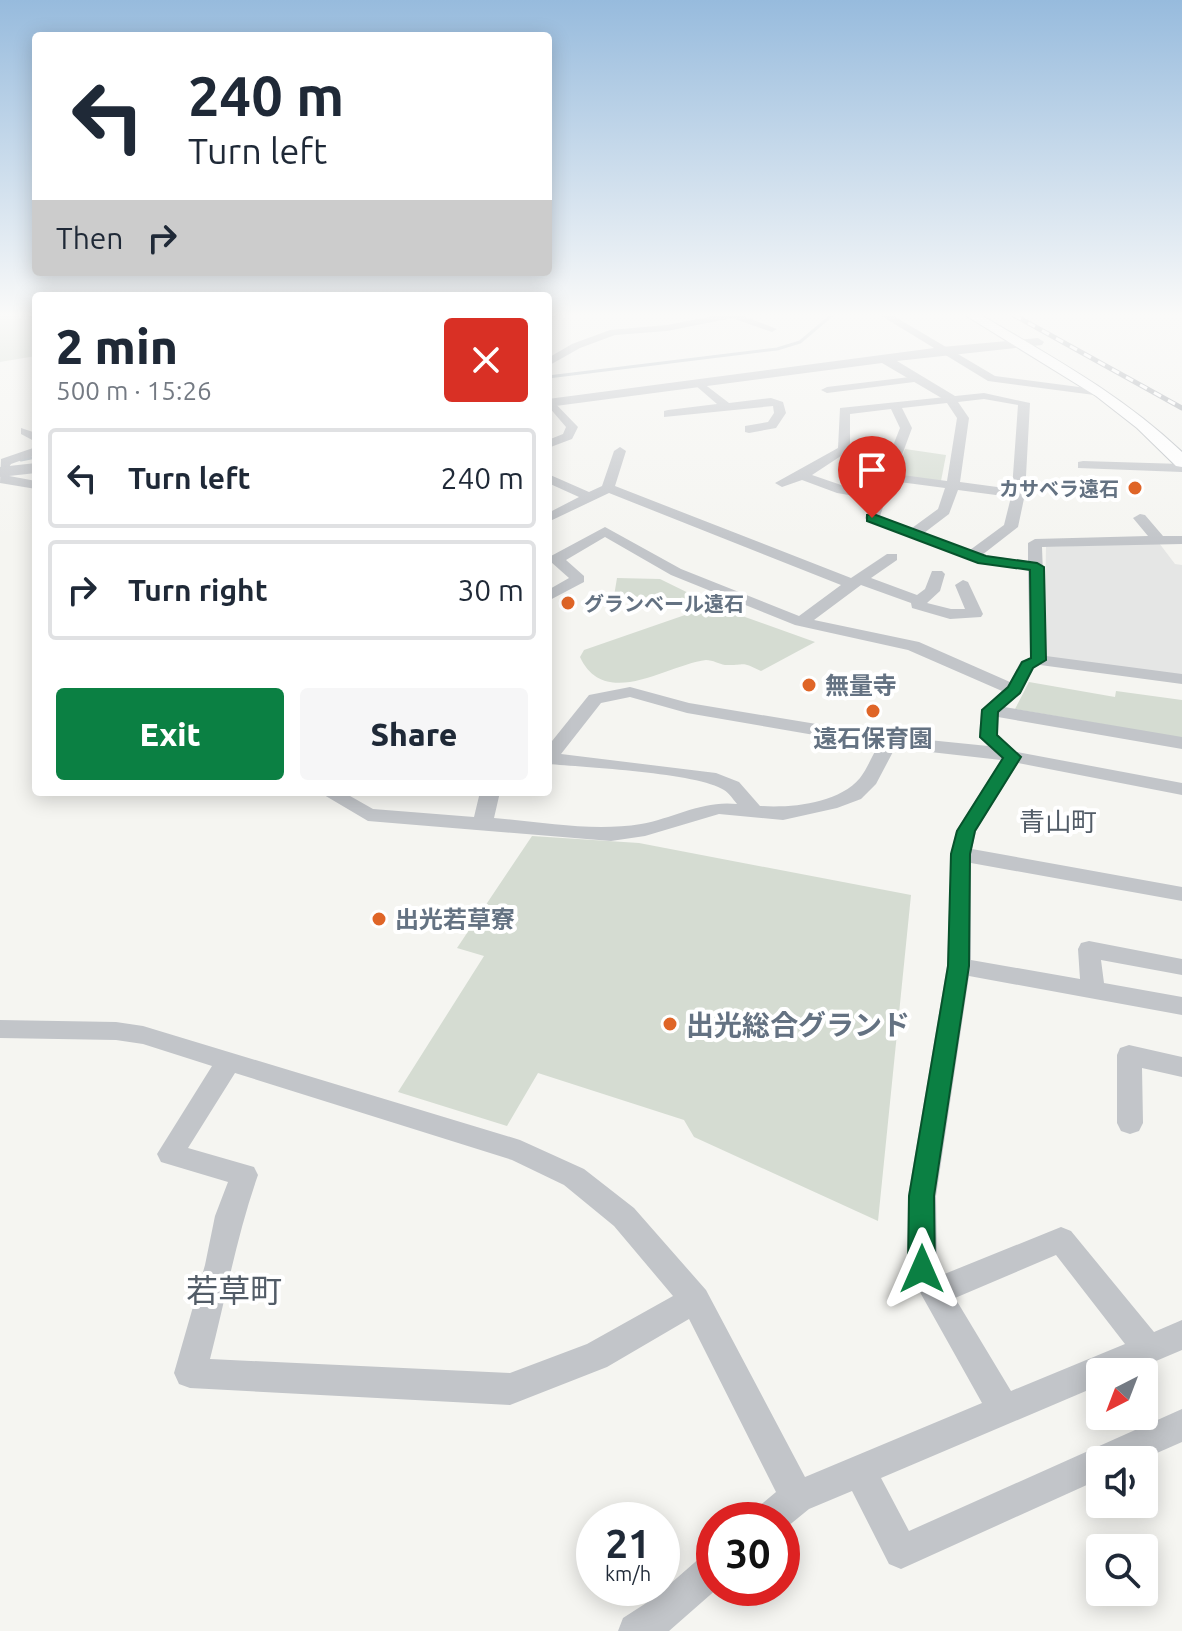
<!DOCTYPE html>
<html lang="en">
<head>
<meta charset="utf-8">
<style>
	:root { --surface:#fff; --page:#f6f6f7; --text:#1f2937; --muted:#747a83; --line:#e0e1e3; --accent:#0b8043 }
	body { margin:0; font-family:Ubuntu,"Noto Sans JP",sans-serif; background:var(--page); color:var(--text); height:100vh; display:flex; flex-direction:column; font-size:30px; white-space:nowrap }
	* { box-sizing:border-box; margin:0 }
	p { font-size:26px; color:var(--muted) }
	.icon { flex:none; width:44px; height:44px; fill:none; stroke:currentColor; stroke-width:2; stroke-linecap:round; stroke-linejoin:round }
	.map { position:relative; flex:1; overflow:hidden }
	.drawer { position:absolute; left:32px; top:292px; width:520px; height:504px; display:flex; flex-direction:column; background:var(--surface); border-radius:8px; box-shadow:0 4px 20px #0003 }
	.drawer>* { flex:none }
	.guide { position:absolute; left:32px; top:32px; width:520px; height:244px; border-radius:8px; box-shadow:0 4px 20px #0003; background:#fff; color:var(--text); overflow:hidden }
	.needle { width:52px; rotate:222deg }
	.tools { position:absolute; left:1086px; top:1358px; display:grid; gap:16px }
	.tools a { display:grid; place-items:center; width:72px; height:72px; border-radius:8px; background:var(--surface); box-shadow:0 4px 20px #0003; font-size:40px }
	.speed { position:absolute; left:576px; top:1502px; display:flex; gap:16px; font-size:40px; font-weight:700; text-align:center }
	.speed>* { display:grid; place-content:center; width:104px; height:104px; border-radius:50%; background:var(--surface); box-shadow:0 4px 20px #0003; line-height:1 }
	.speed small { font-size:20px; font-weight:400 }
	.speed .limit { border:12px solid #d22; background:#fff; color:#111 }
	.pin { position:absolute; display:grid; place-items:center; width:68px; height:68px; color:#fff; margin:-82px -34px; border-radius:50% 50% 50% 0; rotate:-45deg; box-shadow:0 0 8px #0007 }
	.pin .icon { rotate:45deg }
	.me { position:absolute; width:88px; margin:-44px; rotate:0deg; stroke-linejoin:round; filter:drop-shadow(0 0 6px #0008) }
	.turn { display:flex; align-items:center; gap:28px; height:168px; padding:0 24px; font-size:36px }
	.turn .icon { width:104px; height:104px; stroke-width:2.5 }
	.turn b { display:block; font-size:56px; line-height:68px }
	.then { display:flex; align-items:center; height:76px; padding:0 24px; background:#0003; gap:16px; font-size:30px }
	.round { display:grid; place-items:center; flex:none; width:84px; height:84px; border-radius:8px; background:var(--page) }
	.overview { display:flex; align-items:center; justify-content:space-between; height:136px; padding:0 24px }
	h1 { font-size:48px; font-weight:800; line-height:60px }
	.action { display:flex; gap:16px; margin-top:auto; padding:16px 24px }
	.action a { flex:1; height:92px; border-radius:8px; background:var(--accent); color:#fff; font-size:32px; font-weight:800; line-height:92px; text-align:center }
	.action a+a { background:var(--page); color:var(--text) }
	ul { padding:0; list-style:none }
	li { display:flex; align-items:center; gap:24px; height:100px; margin:0 16px 12px; padding:0 8px; border:4px solid var(--line); border-radius:8px }
	li div { flex:1 }
	li b { display:block; font-size:30px }
	li em { font-style:normal }
	.map>svg:first-child { display:block }
</style>
</head>
<body>
<div class="map">
<svg width="1182" height="1631" viewBox="0 0 1182 1631">
	<rect width="100%" height="100%" fill="#f5f5f1"/>
	<path fill="#e5e6e5" d="M1159,543L1175,564L1182,565V676L1044,658L1046,547Z"/>
	<g fill="#d5dcd2">
		<path d="M0,315H36V356L0,362Z"/>
		<path d="M905,449L946,455L941,481L896,475Z"/>
		<path d="M617,578L660,579L717,607L815,642L761,671C739,660 746,666 725,665C719,664 713,660 706,660C669,664 605,711 580,657L584,650L685,615L681,606L645,597L614,596Z"/>
		<path d="M1029,682L1115,697L1116,691L1182,700V738L1015,709Z"/>
		<path d="M532,836L639,843L911,895L878,1221L694,1137L684,1120L538,1073L507,1126L398,1092L484,956L457,948Z"/>
	</g>
	<g fill="none" stroke-linecap="round" stroke-linejoin="round">
		<g stroke="#bec6cc" stroke-width="3">
			<path d="M548,377L777,349L800,342L832,315"/>
			<path d="M21,460L36,457"/>
		</g>
		<defs>
			<path id="secondary" d="M965,315H981C1052,357 1122,395 1182,452V467L1176,466L1137,428L1096,396Z"/>
		</defs>
		<use href="#secondary" stroke="#b4b9be" stroke-width="2"/>
		<g fill="#c2c5c9" fill-rule="evenodd">
			<path d="M548,315H557L548,321Z"/>
			<path d="M719,315H741L777,329L772,332L732,318L667,331L615,335L580,348L548,366V358L572,344L610,330L667,325Z"/>
			<path d="M880,315H892L995,376L1102,390L1108,393L1102,396L988,381Z"/>
			<path d="M918,376L924,379L922,381L827,393L821,390L827,387Z"/>
			<path d="M699,380L729,403L771,398L783,402L786,413L776,428L749,433L745,432V426L768,422L774,413L773,406L664,417V411L668,410L717,404L695,385V381Z"/>
			<path d="M984,393L1030,403L1025,494L1018,527L982,555L1028,561V543L1035,539L1148,536L1133,518L1140,514L1145,515L1163,536H1182V544L1042,547L1046,656L1182,674V684L1040,665L1034,668L1020,694L1004,707L1182,737V749L998,717L997,735L1017,752L1182,783V795L1018,763L976,831L972,849L1182,887V901L971,863V960L1080,979L1078,949L1081,943L1089,941L1182,959V975L1101,960L1104,983L1182,997V1015L969,976L936,1196L937,1267L942,1275L1061,1227L1071,1231L1154,1332L1182,1320V1350L1130,1372H1100V1385L881,1478L909,1531L1182,1409V1442L1141,1460H1100V1479L901,1569L889,1564L852,1491L809,1509L782,1531V1520H752L757,1508L776,1492L689,1319L607,1367L510,1405L190,1388L179,1384L174,1373L205,1265L215,1216L228,1182L161,1162L157,1154L212,1066L143,1044L116,1040L0,1038V1020L116,1022L143,1026L520,1140L584,1169L634,1208L706,1290L805,1477L982,1403L907,1269L908,1196L947,966L951,854L956,831L1001,760L895,748L876,784L861,799L837,808L783,820L719,814L645,836L611,841L368,821L319,792H343L373,809L474,817L480,792H500L494,818C542,822 593,832 641,824C674,818 703,800 737,804C733,799 729,793 724,790C699,773 583,767 548,764V746L589,695L630,687L689,703L889,736L988,746L979,737L981,710L1002,691L908,650L795,625L671,575L605,537L566,560L584,576V582L548,601V590L569,578L551,562V556L605,527L681,569L799,616L841,585L609,493L548,522V513L579,497L548,483V474L589,492L602,486L614,451L620,447L626,451L615,486L851,578L887,554H897V560L871,578L917,595L925,589L932,571H942L945,574L940,591L927,603L951,609H965L955,585L963,580L968,582L983,614L981,617L950,619L912,608L911,603L861,585L814,620L919,642L1010,682L1021,661L1030,658L1028,570L978,563L867,521L865,518L872,499L837,493L802,480L782,487L775,483L838,448L840,408ZM984,399L1018,405L1012,489L960,482L969,418L958,402ZM947,403L957,418L947,481L895,474L912,428L902,408ZM891,409L900,428L875,491L844,486L812,475L850,450V414ZM892,481L945,488L938,509L912,528L880,516ZM958,490L1011,497L1004,525L970,550L924,533L949,514ZM630,697L687,713L878,746C872,756 867,769 860,778C838,804 791,808 760,806L739,782L716,773L561,754L601,703ZM235,1073L512,1160L564,1185L614,1226L673,1296L587,1344L510,1373L210,1359C226,1297 237,1234 258,1175L254,1167L188,1148ZM1056,1255L1125,1344L1011,1391L955,1298Z"/>
			<path d="M548,396L578,427L572,439L548,448V440L563,434L566,427L548,406Z"/>
			<path d="M21,428L36,433V442L21,434Z"/>
			<path d="M36,447V455L11,464L4,475L36,481V489L0,483L1,459Z"/>
			<path d="M1083,461L1182,464V472L1078,468V462Z"/>
			<path d="M1129,1045L1182,1057V1077L1142,1068L1143,1123L1139,1131L1130,1134L1121,1131L1117,1123V1055L1120,1048Z"/>
			<path d="M714,1550V1588H718L669,1631H618L623,1618L654,1598L702,1556Z"/>
		</g>
		<g fill="#c2c5c9" fill-rule="evenodd">
			<path d="M1038,338L1044,342L1042,345L897,361L955,396V402L950,403L882,363L548,407V399L942,347Z"/>
			<path d="M36,463V473L0,477V467Z"/>
		</g>
		<use href="#secondary" fill="#fff" fill-rule="evenodd"/>
		<defs>
			<path id="rail" d="M1014,315L1182,408"/>
		</defs>
		<use href="#rail" stroke="#a3a8ae" stroke-width="5"/>
		<use href="#rail" stroke="#fff" stroke-width="3" stroke-dasharray="8" stroke-linecap="butt"/>
	</g>
	<linearGradient id="sky" x2="0" y2="1"><stop stop-color="#97bbdd"/><stop offset="0.58" stop-color="#fafaf9"/><stop offset="1" stop-color="#fafaf9" stop-opacity="0"/></linearGradient>
	<rect width="1182" height="543" fill="url(#sky)"/>
	<path fill="#0b8043" stroke="#07532c" stroke-width="2" d="M867,515H876L986,556L1037,563L1044,567L1046,660L1033,668L1020,693L998,712L997,735L1021,757L975,831L970,854L969,966L934,1196L935,1269L931,1277L922,1281L912,1277L908,1269L909,1196L948,966L951,854L957,831L1003,758L980,737L982,710L1008,687L1022,662L1031,658L1030,570L978,563L867,521Z"/>
	<g fill="#df6527" stroke="#fff" stroke-width="3">
		<circle cx="1135" cy="488" r="8"/>
		<circle cx="568" cy="603" r="8"/>
		<circle cx="809" cy="685" r="8"/>
		<circle cx="873" cy="711" r="8"/>
		<circle cx="379" cy="919" r="8"/>
		<circle cx="670" cy="1024" r="8"/>
	</g>
	<g text-anchor="middle" dominant-baseline="central" stroke-width="8" stroke-linejoin="round" paint-order="stroke">
		<g font-size="20" font-weight="bold" fill="#647282" stroke="#fff" text-anchor="end">
			<text x="1119" y="488">カサベラ遠石</text>
			<text x="584" y="603" text-anchor="start">グランベール遠石</text>
		</g>
		<g font-size="24" font-weight="bold" fill="#647282" stroke="#fff" text-anchor="start">
			<text x="825" y="685">無量寺</text>
			<text x="873" y="738" text-anchor="middle">遠石保育園</text>
			<text x="395" y="919">出光若草寮</text>
		</g>
		<g font-size="26" fill="#525c67" stroke="#fff">
			<text x="1058" y="821">青山町</text>
		</g>
		<g font-size="28" font-weight="bold" fill="#647282" stroke="#fff" text-anchor="start">
			<text x="686" y="1024">出光総合グランド</text>
		</g>
		<g font-size="32" fill="#525c67" stroke="#fff">
			<text x="234" y="1290">若草町</text>
		</g>
	</g>
</svg>
<div class="tools">
<a><svg class="needle" viewBox="-14 -14 28 28"><path d="M0-13l5 13h-10z" fill="#e53935"/><path d="M0 13l5-13h-10z" fill="#747a83"/></svg></a>
<a><svg class="icon" aria-label="sound" viewBox="0 0 24 24"><path d="M4 9h4l5-4v14l-5-4H4zM17 9q2 3 0 6"/></svg></a>
<a><svg class="icon" aria-label="search" viewBox="0 0 24 24"><circle cx="10" cy="10" r="6"/><path d="M15 15l6 6"/></svg></a>
</div>
<div class="speed"><div>21<small>km/h</small></div><div class="limit">30</div></div>
<div class="pin" style="left:872px;top:518px;background:#d93025"><svg class="icon" aria-label="arrive" viewBox="0 0 24 24"><path d="M6 21V4h12l-3 4 3 4H6"/></svg></div>
<svg class="me" style="left:922px;top:1269px" viewBox="-20 -20 40 40"><path d="M0-17L14 15 0 8-14 15z" fill="#0b8043" stroke="#fff" stroke-width="4"/></svg>
<div class="guide">
<div class="turn"><svg class="icon" aria-label="left" viewBox="0 0 24 24"><path d="M17 20v-9H6M10 6l-5 5 5 5"/></svg><div><b>240 m</b>Turn left</div></div>
<div class="then">Then<svg class="icon" aria-label="right" viewBox="0 0 24 24"><path d="M7 20v-9h11M14 6l5 5-5 5"/></svg></div>
</div>
<section class="drawer">
<div class="overview"><div><h1>2 min</h1><p>500 m · 15:26</p></div><a class="round" style="background:#d93025;color:#fff"><svg class="icon" aria-label="close" viewBox="0 0 24 24"><path d="M6 6l12 12M18 6L6 18"/></svg></a></div>
<ul>
<li><svg class="icon" aria-label="left" viewBox="0 0 24 24"><path d="M17 20v-9H6M10 6l-5 5 5 5"/></svg><div><b>Turn left</b></div><em>240 m</em></li>
<li><svg class="icon" aria-label="right" viewBox="0 0 24 24"><path d="M7 20v-9h11M14 6l5 5-5 5"/></svg><div><b>Turn right</b></div><em>30 m</em></li>
</ul>
<div class="action"><a>Exit</a><a>Share</a></div>
</section>
</div>
</body>
</html>
